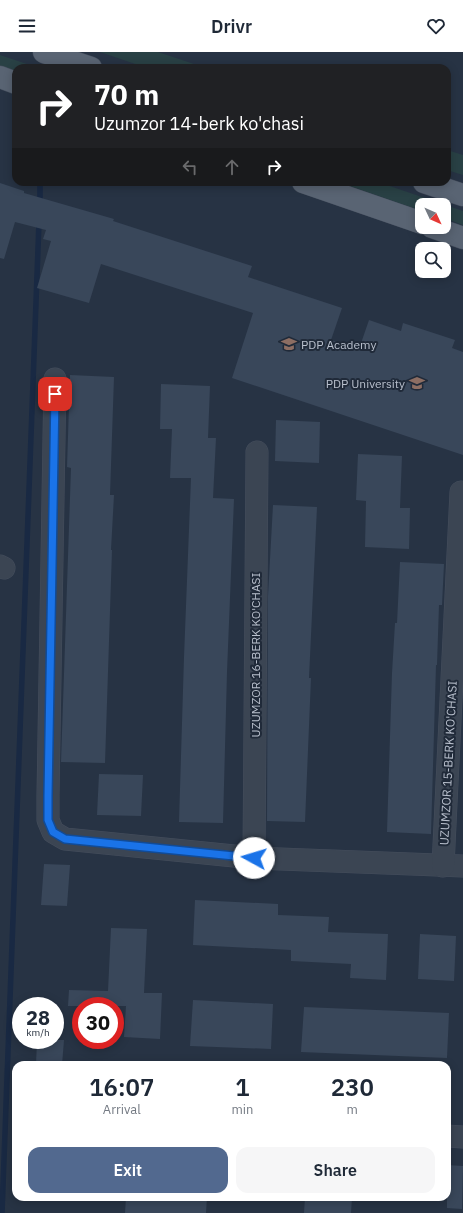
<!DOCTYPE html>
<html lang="en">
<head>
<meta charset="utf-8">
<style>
	:root { --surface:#fff; --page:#f6f6f7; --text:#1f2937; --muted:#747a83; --accent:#52698f }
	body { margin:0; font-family:"IBM Plex Sans",sans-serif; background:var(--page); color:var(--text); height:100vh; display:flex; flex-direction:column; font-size:15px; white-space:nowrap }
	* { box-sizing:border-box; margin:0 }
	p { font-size:13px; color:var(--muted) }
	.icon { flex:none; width:22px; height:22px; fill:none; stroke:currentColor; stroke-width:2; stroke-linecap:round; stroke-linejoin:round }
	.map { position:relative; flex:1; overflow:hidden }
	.panel { position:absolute; left:12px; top:1009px; width:439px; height:140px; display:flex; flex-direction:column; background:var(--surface); border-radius:12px; box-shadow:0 2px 10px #0003 }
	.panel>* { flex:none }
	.top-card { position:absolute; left:12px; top:12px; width:439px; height:122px; border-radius:12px; box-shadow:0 2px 10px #0003; background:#202124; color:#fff; overflow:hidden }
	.needle { width:26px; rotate:134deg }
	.tools { position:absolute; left:415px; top:146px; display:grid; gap:8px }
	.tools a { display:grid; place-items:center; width:36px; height:36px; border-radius:8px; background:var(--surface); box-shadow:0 2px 10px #0003; font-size:20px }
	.speed { position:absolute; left:12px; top:945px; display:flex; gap:8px; font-size:20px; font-weight:700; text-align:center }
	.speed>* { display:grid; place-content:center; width:52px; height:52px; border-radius:50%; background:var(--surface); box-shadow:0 2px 10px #0003; line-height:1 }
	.speed small { font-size:10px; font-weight:400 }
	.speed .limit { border:6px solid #d22; background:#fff; color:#111 }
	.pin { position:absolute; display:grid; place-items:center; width:34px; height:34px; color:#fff; margin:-17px; border-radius:8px; box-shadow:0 2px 6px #0006 }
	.me { position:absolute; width:44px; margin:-22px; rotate:276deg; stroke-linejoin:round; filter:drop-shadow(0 0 3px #0008) }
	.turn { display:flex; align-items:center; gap:14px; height:84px; padding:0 16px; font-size:18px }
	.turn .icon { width:52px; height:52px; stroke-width:2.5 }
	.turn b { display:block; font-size:28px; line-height:34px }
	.lanes { display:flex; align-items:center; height:38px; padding:0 16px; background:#0003; justify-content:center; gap:20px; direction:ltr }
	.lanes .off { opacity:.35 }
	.eta { display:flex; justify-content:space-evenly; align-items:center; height:68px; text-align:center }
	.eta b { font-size:24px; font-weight:600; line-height:28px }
	.cta { display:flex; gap:8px; margin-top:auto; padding:8px 16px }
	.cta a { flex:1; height:46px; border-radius:12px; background:var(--accent); color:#fff; font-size:16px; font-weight:600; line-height:46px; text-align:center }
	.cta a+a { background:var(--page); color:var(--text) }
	header { display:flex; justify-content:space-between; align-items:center; height:52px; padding:0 16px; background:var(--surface); font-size:18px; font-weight:600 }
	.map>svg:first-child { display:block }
</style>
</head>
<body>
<header><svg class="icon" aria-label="menu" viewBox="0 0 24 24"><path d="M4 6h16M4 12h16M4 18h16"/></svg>Drivr<svg class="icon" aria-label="heart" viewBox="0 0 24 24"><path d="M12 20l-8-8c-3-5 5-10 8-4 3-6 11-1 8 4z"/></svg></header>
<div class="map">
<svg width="463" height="1161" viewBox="0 0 463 1161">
	<rect width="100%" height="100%" fill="#273344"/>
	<g fill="#294145">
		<path d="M100,0H158L206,16H147Z"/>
		<path d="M0,3L39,16H16V20L0,14Z"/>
		<path d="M447,98L463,103V123L447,118Z"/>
		<path d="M338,130H378L463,159V173L444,166V153H422V159Z"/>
	</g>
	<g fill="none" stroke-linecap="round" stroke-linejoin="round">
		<g stroke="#192943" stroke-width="5.5">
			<path d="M40,151V130"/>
			<path d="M2,1161L39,170"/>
		</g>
	</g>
	<g fill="#39475a">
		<path d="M0,131L24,139V141L114,167L113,169L252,214L248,225L342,256L331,288L359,297L369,268L401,279L403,271L455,288L452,296L463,300V403L232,326L253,261L101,212L89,251L37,236L51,189L43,187L46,178L15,170L4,207L0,206Z"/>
		<path d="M70,323L114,325L110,443H114L111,498H112L105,711L61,710L71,416L67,415Z"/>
		<path d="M161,332L210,334L208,386H216L213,446L234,447L227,620L223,771L179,770L184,605L191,426H170L172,377H160Z"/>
		<path d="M276,368L320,370L319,411L275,409Z"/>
		<path d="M358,402L402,404L400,456H410L409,497L365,495L366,449L356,448Z"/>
		<path d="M273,453L317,455L309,626H311L305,770L267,769L268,544Z"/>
		<path d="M400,510L444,512L442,553H439L437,613H436L431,782L387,780L392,621L395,571H397Z"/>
		<path d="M99,722L143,723L141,764L97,763Z"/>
		<path d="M44,812L70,813L67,854L41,853Z"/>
		<path d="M195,848L278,852V863L329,865L328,880L388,882L386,928L350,926L351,912L291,909V898L193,893Z"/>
		<path d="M111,876L147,877L144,941H162L160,987L124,985L126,954H68L69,938L108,939Z"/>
		<path d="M420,882L456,884L454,929L418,927Z"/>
		<path d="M193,948L273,952L271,997L190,994Z"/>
		<path d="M304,955L449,961L447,1006L301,1000Z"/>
		<path d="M37,988H64L62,1013H36Z"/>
		<path d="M447,1113L463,1114L462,1157L447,1156Z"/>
		<path d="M126,1145H207L206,1161H125Z"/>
		<path d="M305,1145H352L351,1161H304Z"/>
	</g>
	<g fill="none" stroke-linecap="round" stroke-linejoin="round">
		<defs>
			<g id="minor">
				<path d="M55,327L48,744V768L53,780L65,787L254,806L463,814"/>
				<path d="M0,514L4,516"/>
				<path d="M254,806L257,400"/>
				<path d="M443,814L461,440"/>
				<path d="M447,1084L463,1085"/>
			</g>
			<g id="primary">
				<path d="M44,0L91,16"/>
				<path d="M0,25L16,31"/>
				<path d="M303,130L422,171"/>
				<path d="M424,130L463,143"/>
				<path d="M432,175L463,186"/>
			</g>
		</defs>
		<use href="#minor" stroke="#454e5d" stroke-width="23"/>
		<use href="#primary" stroke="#454e5d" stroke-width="23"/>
		<use href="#minor" stroke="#3b4553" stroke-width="22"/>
		<use href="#primary" stroke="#596473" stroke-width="22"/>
	</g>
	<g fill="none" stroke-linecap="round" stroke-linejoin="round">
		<defs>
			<path id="route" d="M55,342L48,744V768L53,780L65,787L254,806"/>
		</defs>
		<use href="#route" stroke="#114b97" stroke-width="10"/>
		<use href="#route" stroke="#1a73e8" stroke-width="7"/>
	</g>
	<defs>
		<symbol id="school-bare" viewBox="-9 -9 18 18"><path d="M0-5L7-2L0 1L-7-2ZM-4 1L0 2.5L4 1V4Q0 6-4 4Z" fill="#8d6e63" stroke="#202a39" stroke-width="2.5" paint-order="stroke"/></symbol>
		<symbol id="university-bare" viewBox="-9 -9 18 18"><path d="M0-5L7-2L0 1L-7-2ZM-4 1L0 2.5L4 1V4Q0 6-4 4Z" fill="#8d6e63" stroke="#202a39" stroke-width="2.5" paint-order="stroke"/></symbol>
	</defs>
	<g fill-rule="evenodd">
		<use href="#school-bare" x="278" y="281" width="22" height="22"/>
		<use href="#university-bare" x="406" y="320" width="22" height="22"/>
	</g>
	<g text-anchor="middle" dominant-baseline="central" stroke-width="4" stroke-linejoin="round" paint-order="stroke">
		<g font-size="12" fill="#b9c0cd" stroke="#202a39" text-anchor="start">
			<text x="301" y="292">PDP Academy</text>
			<text x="405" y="331" text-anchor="end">PDP University</text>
		</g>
		<g font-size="12" fill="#b9c0cd" stroke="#202a39">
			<text transform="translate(255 603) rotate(-90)">UZUMZOR 16-BERK KO'CHASI</text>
			<text transform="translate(448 711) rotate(-87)">UZUMZOR 15-BERK KO'CHASI</text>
		</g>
	</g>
</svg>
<div class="tools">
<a><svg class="needle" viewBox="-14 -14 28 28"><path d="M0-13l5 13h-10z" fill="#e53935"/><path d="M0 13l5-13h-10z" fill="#747a83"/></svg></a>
<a><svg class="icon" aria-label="search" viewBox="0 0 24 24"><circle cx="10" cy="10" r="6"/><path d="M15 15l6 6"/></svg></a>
</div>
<div class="speed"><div>28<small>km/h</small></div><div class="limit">30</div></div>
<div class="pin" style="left:55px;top:342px;background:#d93025"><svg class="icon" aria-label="arrive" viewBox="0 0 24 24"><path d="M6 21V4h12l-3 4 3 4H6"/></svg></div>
<svg class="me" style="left:254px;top:806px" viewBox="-20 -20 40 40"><circle r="19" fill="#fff"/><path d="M0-13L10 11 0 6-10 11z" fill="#1a73e8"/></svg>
<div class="top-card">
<div class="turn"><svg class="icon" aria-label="right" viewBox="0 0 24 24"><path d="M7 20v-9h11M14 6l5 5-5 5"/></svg><div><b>70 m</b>Uzumzor 14-berk ko'chasi</div></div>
<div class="lanes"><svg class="icon off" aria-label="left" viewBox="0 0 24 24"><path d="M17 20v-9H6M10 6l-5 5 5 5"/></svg><svg class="icon off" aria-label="ahead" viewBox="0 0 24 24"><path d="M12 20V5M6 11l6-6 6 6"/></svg><svg class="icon" aria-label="right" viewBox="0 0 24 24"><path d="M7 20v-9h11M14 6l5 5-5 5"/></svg></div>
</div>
<section class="panel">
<div class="eta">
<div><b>16:07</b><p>Arrival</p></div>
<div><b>1</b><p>min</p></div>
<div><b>230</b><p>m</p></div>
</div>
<div class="cta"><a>Exit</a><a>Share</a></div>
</section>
</div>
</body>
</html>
